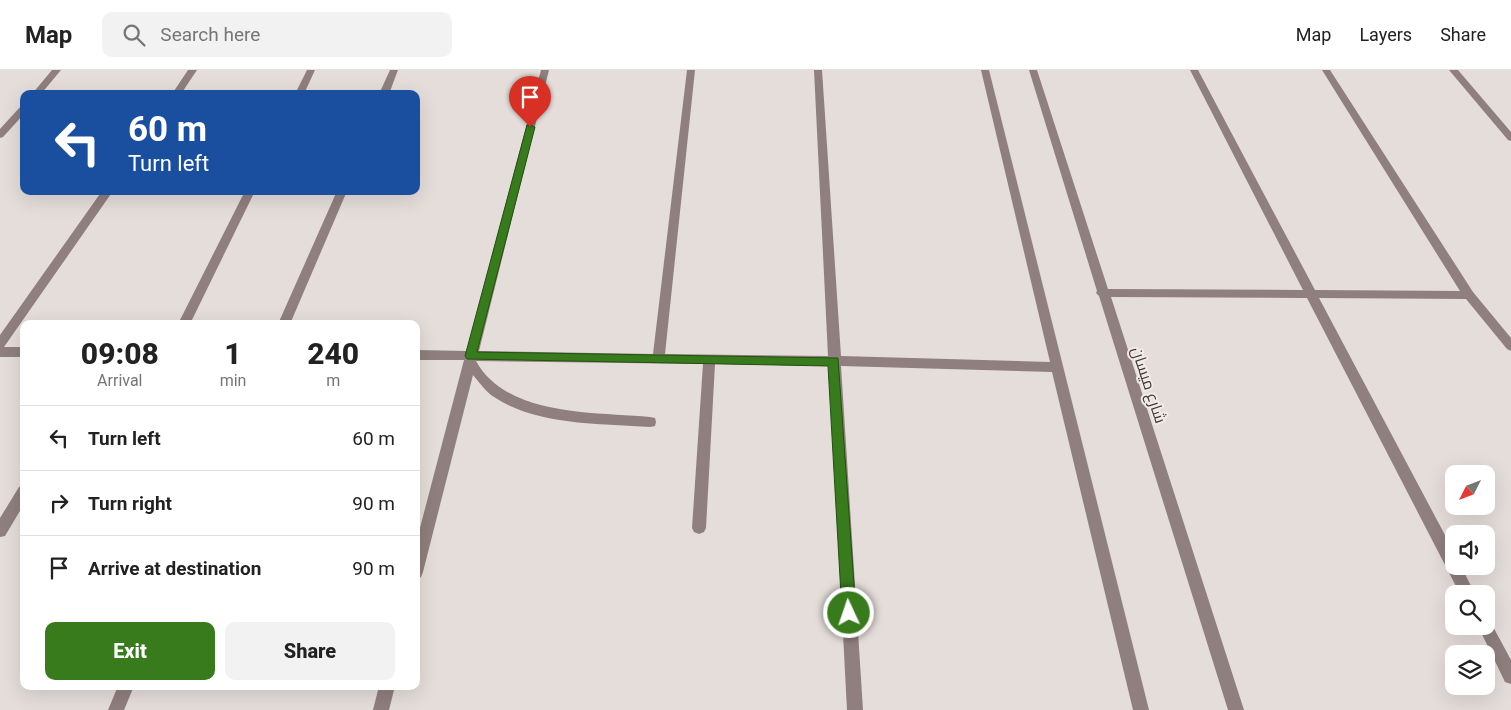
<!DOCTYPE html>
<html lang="en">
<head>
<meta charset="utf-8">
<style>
	:root { --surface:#fff; --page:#f2f2f2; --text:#222; --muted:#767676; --line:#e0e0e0; --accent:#377b1d }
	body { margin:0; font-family:Roboto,Cairo,sans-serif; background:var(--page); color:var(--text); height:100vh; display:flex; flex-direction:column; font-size:19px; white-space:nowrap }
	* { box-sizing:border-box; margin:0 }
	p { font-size:16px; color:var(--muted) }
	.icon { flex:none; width:28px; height:28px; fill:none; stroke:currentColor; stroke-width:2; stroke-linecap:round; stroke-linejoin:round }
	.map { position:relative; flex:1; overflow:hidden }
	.sheet { position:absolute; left:20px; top:250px; width:400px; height:370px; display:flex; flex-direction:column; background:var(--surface); border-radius:10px; box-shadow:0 5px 20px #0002 }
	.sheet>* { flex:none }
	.guide { position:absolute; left:20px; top:20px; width:400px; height:105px; border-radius:10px; box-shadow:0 5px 20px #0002; background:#1a4fa0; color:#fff; overflow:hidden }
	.needle { width:32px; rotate:228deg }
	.tools { position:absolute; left:1445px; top:395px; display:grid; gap:10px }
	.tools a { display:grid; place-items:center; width:50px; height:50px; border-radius:10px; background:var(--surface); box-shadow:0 5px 20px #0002; font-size:25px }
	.pin { position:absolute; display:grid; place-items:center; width:42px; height:42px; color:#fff; margin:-51px -21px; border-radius:50% 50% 50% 0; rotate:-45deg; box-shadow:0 0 5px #0007 }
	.pin .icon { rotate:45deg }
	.me { position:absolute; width:55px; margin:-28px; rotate:357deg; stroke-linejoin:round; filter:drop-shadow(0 0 4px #0008) }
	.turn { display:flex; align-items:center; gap:18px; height:105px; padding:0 25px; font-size:22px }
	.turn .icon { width:65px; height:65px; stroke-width:2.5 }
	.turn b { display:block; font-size:35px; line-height:42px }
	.eta { display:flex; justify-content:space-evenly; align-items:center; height:85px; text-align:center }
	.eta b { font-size:30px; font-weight:800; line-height:35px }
	.cta { display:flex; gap:10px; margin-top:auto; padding:10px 25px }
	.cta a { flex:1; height:58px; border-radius:10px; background:var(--accent); color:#fff; font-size:20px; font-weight:800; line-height:58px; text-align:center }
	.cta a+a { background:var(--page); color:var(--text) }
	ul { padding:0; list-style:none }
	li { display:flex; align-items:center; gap:15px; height:65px; padding:0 25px; border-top:1px solid var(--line) }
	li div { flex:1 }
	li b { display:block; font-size:19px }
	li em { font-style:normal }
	header { display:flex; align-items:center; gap:30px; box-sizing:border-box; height:70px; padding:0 25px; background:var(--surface); border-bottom:1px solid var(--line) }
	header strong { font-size:24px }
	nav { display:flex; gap:28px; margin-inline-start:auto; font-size:18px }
	.search { width:350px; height:45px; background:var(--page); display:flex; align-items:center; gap:12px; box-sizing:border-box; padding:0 18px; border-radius:10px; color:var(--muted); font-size:19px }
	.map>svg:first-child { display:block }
</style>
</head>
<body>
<header>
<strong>Map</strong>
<div class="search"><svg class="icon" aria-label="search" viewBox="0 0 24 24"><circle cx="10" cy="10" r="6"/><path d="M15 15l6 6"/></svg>Search here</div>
<nav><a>Map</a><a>Layers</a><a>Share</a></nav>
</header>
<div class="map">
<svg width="1511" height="640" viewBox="0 0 1511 640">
	<rect width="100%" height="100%" fill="#e4ddda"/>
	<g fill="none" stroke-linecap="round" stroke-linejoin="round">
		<g fill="#8f7f7e" fill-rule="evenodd">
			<path d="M52,0H61L41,24H32Z"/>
			<path d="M188,0H197L181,24H172Z"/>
			<path d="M307,0H315L304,24H295Z"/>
			<path d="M390,0H398L389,24H379Z"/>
			<path d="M541,0H549L479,281L653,284L687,0H695L665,284L828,286L814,0H822L841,286L1050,292L981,0H989L1149,640H1133L1052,302L841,296L863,640H847L829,296L715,294L706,458L704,462L699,464L694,462L692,458L703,294L476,291C507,347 595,342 650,347L655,348L656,352L655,356L650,357C599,353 538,356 494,327C486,322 479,312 473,305L423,502L421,507L416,509V473L464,290H416V280L467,281Z"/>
			<path d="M1029,0H1037L1108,219L1303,220L1190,0H1198L1315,220L1460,221L1322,0H1330L1473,222L1511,268V281L1507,279L1466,229L1319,228L1454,482V496H1461L1475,524H1460L1307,228L1111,227L1244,640H1228L1099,226L1096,223L1097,221Z"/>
			<path d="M1449,0H1458L1511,62V71L1508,70Z"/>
			<path d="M24,35V44L3,67L0,68V59L21,36Z"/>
			<path d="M102,121H113L4,277H24V287H0V265Z"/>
			<path d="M245,121H255L190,254H178Z"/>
			<path d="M337,121H347L290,254H278Z"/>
			<path d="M24,415V434L5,466L0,467V448L19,417Z"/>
			<path d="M1486,549L1490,551L1511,590V614L1505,612L1478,556H1486Z"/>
			<path d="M118,616H134L124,640H108Z"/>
			<path d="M379,616H395L389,640H373Z"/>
		</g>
	</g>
	<path fill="#377b1d" stroke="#245013" d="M527,55H530L535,57L477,282L838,288L856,543L854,548L849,550L844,548L842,543L828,296L467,289L465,286Z"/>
	<g text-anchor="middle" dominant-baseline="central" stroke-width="4" stroke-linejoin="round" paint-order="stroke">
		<g font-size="16" fill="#3c3a39" stroke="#f1eae7">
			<text transform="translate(1149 315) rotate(72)">شارع ميسان</text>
		</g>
	</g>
</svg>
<div class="tools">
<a><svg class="needle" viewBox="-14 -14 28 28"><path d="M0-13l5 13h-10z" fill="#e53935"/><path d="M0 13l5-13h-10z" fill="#767676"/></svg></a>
<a><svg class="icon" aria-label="sound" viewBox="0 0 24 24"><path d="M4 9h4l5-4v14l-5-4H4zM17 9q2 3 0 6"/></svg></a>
<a><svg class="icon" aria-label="search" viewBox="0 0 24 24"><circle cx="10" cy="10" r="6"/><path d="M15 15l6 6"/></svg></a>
<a><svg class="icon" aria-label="layers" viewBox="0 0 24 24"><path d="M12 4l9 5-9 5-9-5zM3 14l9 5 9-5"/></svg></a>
</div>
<div class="pin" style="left:530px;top:57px;background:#d93025"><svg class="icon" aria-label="arrive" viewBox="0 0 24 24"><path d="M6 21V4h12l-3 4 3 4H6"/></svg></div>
<svg class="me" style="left:849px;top:543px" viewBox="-20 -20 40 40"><circle r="17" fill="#377b1d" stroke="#fff" stroke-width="3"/><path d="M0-11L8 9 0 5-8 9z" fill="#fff"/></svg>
<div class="guide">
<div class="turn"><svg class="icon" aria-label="left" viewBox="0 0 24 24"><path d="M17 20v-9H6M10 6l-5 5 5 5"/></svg><div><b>60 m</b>Turn left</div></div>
</div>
<section class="sheet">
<div class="eta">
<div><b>09:08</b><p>Arrival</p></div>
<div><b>1</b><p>min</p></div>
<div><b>240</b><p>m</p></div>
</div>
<ul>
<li><svg class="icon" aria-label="left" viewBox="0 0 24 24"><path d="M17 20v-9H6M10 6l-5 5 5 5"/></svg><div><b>Turn left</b></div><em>60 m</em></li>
<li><svg class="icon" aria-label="right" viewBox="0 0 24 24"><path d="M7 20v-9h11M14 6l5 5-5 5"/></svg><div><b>Turn right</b></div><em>90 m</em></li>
<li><svg class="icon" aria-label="arrive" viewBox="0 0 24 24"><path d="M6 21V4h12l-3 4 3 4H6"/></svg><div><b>Arrive at destination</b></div><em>90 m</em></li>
</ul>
<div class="cta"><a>Exit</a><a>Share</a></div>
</section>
</div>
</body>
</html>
